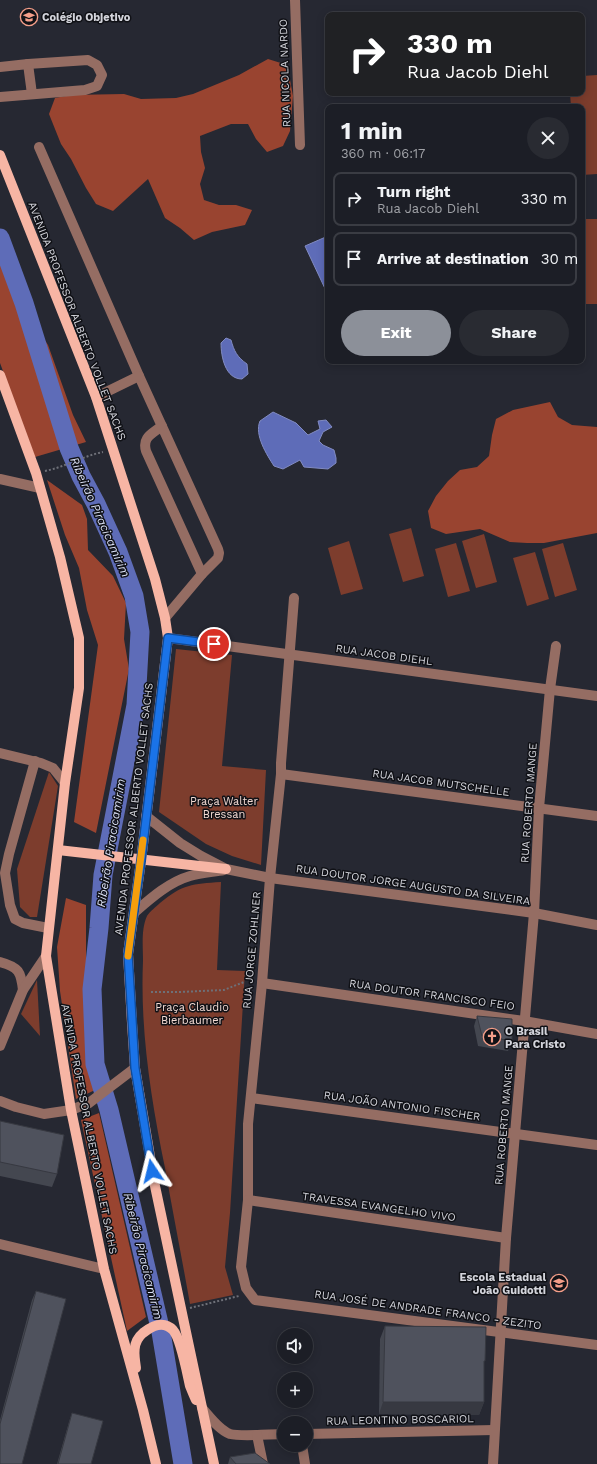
<!DOCTYPE html>
<html lang="en">
<head>
<meta charset="utf-8">
<style>
	:root { --surface:#1c1e26; --page:#292b32; --text:#f1f3f6; --muted:#a0a2a7; --line:#3a3c43; --accent:#8c9099 }
	body { margin:0; font-family:"Work Sans",sans-serif; background:var(--page); color:var(--text); height:100vh; display:flex; flex-direction:column; font-size:15px; white-space:nowrap }
	* { box-sizing:border-box; margin:0 }
	p { font-size:13px; color:var(--muted) }
	.icon { flex:none; width:22px; height:22px; fill:none; stroke:currentColor; stroke-width:2; stroke-linecap:round; stroke-linejoin:round }
	.map { position:relative; flex:1; overflow:hidden }
	.details { position:absolute; left:325px; top:104px; width:260px; height:260px; display:flex; flex-direction:column; background:var(--surface); border-radius:8px; box-shadow:0 2px 10px #0003,0 0 0 1px var(--line) }
	.details>* { flex:none }
	.guide { position:absolute; left:325px; top:12px; width:260px; height:84px; border-radius:8px; box-shadow:0 2px 10px #0003,0 0 0 1px var(--line); background:#202124; color:#fff; overflow:hidden }
	.buttons { position:absolute; left:277px; top:1328px; display:grid; gap:8px }
	.buttons a { display:grid; place-items:center; width:36px; height:36px; border-radius:50%; background:var(--surface); box-shadow:0 2px 10px #0003,0 0 0 1px var(--line); font-size:20px }
	.pin { position:absolute; display:grid; place-items:center; width:34px; height:34px; color:#fff; margin:-17px; border:2px solid #fff; border-radius:50%; box-shadow:0 1px 4px #0007 }
	.me { position:absolute; width:44px; margin:-22px; rotate:350deg; stroke-linejoin:round; filter:drop-shadow(0 0 3px #0008) }
	.turn { display:flex; align-items:center; gap:14px; height:84px; padding:0 16px; font-size:18px }
	.turn .icon { width:52px; height:52px; stroke-width:2.5 }
	.turn b { display:block; font-size:28px; line-height:34px }
	.round { display:grid; place-items:center; flex:none; width:42px; height:42px; border-radius:21px; background:var(--page) }
	.summary { display:flex; align-items:center; justify-content:space-between; height:68px; padding:0 16px }
	h1 { font-size:24px; font-weight:700; line-height:30px }
	.primary-button { display:flex; gap:8px; margin-top:auto; padding:8px 16px }
	.primary-button a { flex:1; height:46px; border-radius:24px; background:var(--accent); color:#fff; font-size:16px; font-weight:700; line-height:46px; text-align:center }
	.primary-button a+a { background:var(--page); color:var(--text) }
	ul { padding:0; list-style:none }
	li { display:flex; align-items:center; gap:12px; height:54px; margin:0 8px 6px; padding:0 8px; border:2px solid var(--line); border-radius:8px }
	li div { flex:1 }
	li b { display:block; font-size:15px }
	li em { font-style:normal }
	.map>svg:first-child { display:block }
</style>
</head>
<body>
<div class="map">
<svg width="597" height="1464" viewBox="0 0 597 1464">
	<rect width="100%" height="100%" fill="#262832"/>
	<g fill="#7d3d2d">
		<path d="M597,75V174L582,175V107H571L570,93H582V76Z"/>
		<rect x="582" y="219" width="15" height="85"/>
		<path d="M411,528L424,576L403,582L389,534Z"/>
		<path d="M484,534L497,582L476,588L462,541Z"/>
		<path d="M349,541L363,589L341,595L328,548Z"/>
		<path d="M456,543L470,591L448,597L435,549Z"/>
		<path d="M563,543L577,590L555,597L542,549Z"/>
		<path d="M535,552L549,599L527,606L513,558Z"/>
		<path d="M176,649L232,655L222,766L266,770L261,865L232,856L206,844L159,812Z"/>
		<path d="M49,772L58,786L37,917H30L20,907L17,869Z"/>
		<path d="M221,882L217,970L245,971L230,1213L225,1267L233,1295L190,1304C182,1259 173,1213 165,1168C151,1099 140,1031 143,961C143,947 141,929 147,916C150,911 156,907 160,903C183,884 192,884 221,882Z"/>
		<path d="M37,980L40,1036L21,1014Z"/>
	</g>
	<g fill="#994430">
		<path d="M268,59L284,64L290,80L293,96L290,131L283,146L267,152L256,139L248,124H231L200,136L201,152L205,168L200,184L204,200L219,205H236L252,210L245,225L212,232L194,240L180,228L165,218L148,179L113,211L96,204L86,188L71,159L61,144L49,114L55,98L71,95L124,94L141,99L176,98L193,94L239,75Z"/>
		<path d="M0,252L19,301L48,345L73,415L86,442L35,457L0,363Z"/>
		<path d="M550,402L558,417L572,425L597,427V533L544,543H527L510,542L480,529L446,534L431,528L428,511L436,496L448,481L460,470L477,467L489,456L492,435L496,419L513,410Z"/>
		<path d="M47,480L82,505L87,519L88,550L113,576L126,603L124,639L129,669L96,833L74,822L98,645L87,610L79,568L65,535Z"/>
		<path d="M66,898L86,905V1053L95,1090L76,1099L60,991L57,947Z"/>
		<path d="M99,1113L146,1317L127,1331L81,1120Z"/>
	</g>
	<g fill="#5e6cb8" stroke="#818bc2">
		<path d="M328,236V295L305,246Z"/>
		<path d="M226,338L231,340C234,351 237,357 247,364L248,374L242,379C225,379 221,356 221,343Z"/>
		<path d="M273,412L296,423L308,435L320,429L318,421L326,420L332,427L323,432L319,441L323,445L334,450L336,458V463L328,469L304,467L300,460L283,469L274,466C267,455 254,435 260,421Z"/>
	</g>
	<g fill="none" stroke-linecap="round" stroke-linejoin="round">
		<path stroke="#5e6cb8" stroke-width="19" d="M0,238L24,303L69,448L81,476L96,504L118,552L134,596L140,632L136,705L103,875L99,928L92,989L95,1064L109,1110L161,1332L183,1464"/>
		<g stroke="#6e7078" stroke-width="2" stroke-dasharray="2 2" stroke-linecap="butt">
			<path d="M45,471C65,467 83,456 103,452"/>
			<path d="M151,992H179L224,990L244,982"/>
			<path d="M190,1308L239,1296"/>
		</g>
		<g stroke="#956d63" stroke-width="10">
			<path d="M295,0L300,145"/>
			<path d="M28,64L32,94"/>
			<path d="M0,67L28,64L88,60L97,65L102,75L97,86L85,90L0,97"/>
			<path d="M39,147L139,376L218,549L219,553L218,558L202,574L165,618"/>
			<path d="M96,397L139,376"/>
			<path d="M162,426C152,434 142,437 146,451L202,574"/>
			<path d="M0,479L40,488"/>
			<path d="M294,598L281,763V774L270,878L262,983L248,1124V1200L241,1267L246,1288L255,1300L597,1345"/>
			<path d="M168,638L597,696"/>
			<path d="M0,753L41,763L53,768L65,783"/>
			<path d="M35,761L9,854L5,873L10,905L15,919L23,923L48,928"/>
			<path d="M281,774L597,816"/>
			<path d="M146,816L180,843L201,856L226,869L270,878L534,913L597,925"/>
			<path d="M135,912C151,898 169,882 190,876C201,873 213,872 224,870"/>
			<path d="M0,962C19,967 21,972 23,990"/>
			<path d="M262,983L524,1021L597,1034"/>
			<path d="M0,1046L23,990L46,956"/>
			<path d="M251,1098L597,1145"/>
			<path d="M0,1101L16,1107L44,1114L71,1110L89,1103L135,1068"/>
			<path d="M248,1200L506,1238"/>
			<path d="M0,1244L104,1269"/>
			<path d="M202,1408C210,1417 219,1430 230,1434C242,1437 271,1434 284,1434"/>
			<path d="M306,1434L494,1430"/>
			<path d="M257,1435L263,1464"/>
			<path d="M302,1445L305,1464"/>
			<path d="M493,1464L506,1238L534,913L539,808L550,689L556,646"/>
		</g>
		<g stroke="#f7b5a4" stroke-width="10">
			<path d="M0,155L96,397L155,579L165,618L168,638L141,861L128,954L132,1023L135,1068L155,1186L214,1464"/>
			<path d="M0,375L36,473L60,557L79,638V688L65,783L46,956L71,1110L104,1269L143,1410L156,1464"/>
			<path d="M58,850L226,869"/>
			<path d="M136,1368C134,1355 132,1342 143,1333C152,1326 163,1320 173,1330C181,1339 187,1373 190,1386C192,1391 194,1396 196,1400"/>
		</g>
	</g>
	<g fill="#444750">
		<path d="M477,1016L512,1041L508,1051L478,1046L474,1026Z"/>
		<path d="M0,1121L57,1174L52,1187L0,1176Z"/>
		<path d="M36,1291L0,1464V1420L32,1300Z"/>
		<path d="M385,1326L484,1364V1402L479,1415L379,1414L380,1339Z"/>
		<path d="M72,1413L91,1464H57L69,1422Z"/>
		<path d="M230,1457L270,1464H228Z"/>
	</g>
	<path fill="#373941" d="M383,1402H484L479,1415L379,1414Z"/>
	<g fill="#4f525d" stroke="#373941">
		<path d="M477,1016L512,1019V1041L482,1036Z"/>
		<path d="M0,1121L64,1135L57,1174L0,1162Z"/>
		<path d="M36,1291L66,1299L22,1464H0V1424Z"/>
		<path d="M385,1326L486,1327L485,1361H484V1402H383Z"/>
		<path d="M72,1413L103,1421L91,1464H58Z"/>
		<path d="M255,1453L270,1464H236L230,1457Z"/>
	</g>
	<g fill="none" stroke-linecap="round" stroke-linejoin="round">
		<defs>
			<path id="route" d="M152,1171L135,1068L128,954L141,861L168,638L214,644"/>
		</defs>
		<use href="#route" stroke="#114b97" stroke-width="10"/>
		<use href="#route" stroke="#1a73e8" stroke-width="7"/>
		<path stroke="#f59e0b" stroke-width="7" d="M128,956L143,840"/>
	</g>
	<defs>
		<symbol id="university-ring" viewBox="-11 -11 22 22"><circle r="9.5" fill="#101116" stroke="#f49e89" stroke-width="1.5"/><path d="M0-5L7-2L0 1L-7-2ZM-4 1L0 2.5L4 1V4Q0 6-4 4Z" fill="#f49e89"/></symbol>
		<symbol id="church-ring" viewBox="-11 -11 22 22"><circle r="9.5" fill="#101116" stroke="#f49e89" stroke-width="1.5"/><path d="M-1.2-6h2.4v3.5h3.3v2.4h-3.3V6h-2.4V-.1h-3.3v-2.4h3.3Z" fill="#f49e89"/></symbol>
		<symbol id="school-ring" viewBox="-11 -11 22 22"><circle r="9.5" fill="#101116" stroke="#f49e89" stroke-width="1.5"/><path d="M0-5L7-2L0 1L-7-2ZM-4 1L0 2.5L4 1V4Q0 6-4 4Z" fill="#f49e89"/></symbol>
	</defs>
	<g fill-rule="evenodd">
		<use href="#university-ring" x="19" y="7" width="20" height="20"/>
		<use href="#church-ring" x="482" y="1027" width="20" height="20"/>
		<use href="#school-ring" x="549" y="1273" width="20" height="20"/>
	</g>
	<g text-anchor="middle" dominant-baseline="central" stroke-width="3" stroke-linejoin="round" paint-order="stroke">
		<g font-size="11" font-weight="bold" fill="#d3d4db" stroke="#101116" text-anchor="start">
			<text x="42" y="17">Colégio Objetivo</text>
			<text x="505" y="1031">O Brasil<tspan x="505" dy="13">Para Cristo</tspan></text>
			<text x="546" y="1277" text-anchor="end">Escola Estadual<tspan x="546" dy="13">João Guidotti</tspan></text>
		</g>
		<g font-size="11" fill="#d3d4db" stroke="#101116">
			<text transform="translate(285 73) rotate(-92)">RUA NICOLA NARDO</text>
			<text transform="translate(77 321) rotate(69)">AVENIDA PROFESSOR ALBERTO VOLLET SACHS</text>
			<text transform="translate(384 655) rotate(8)">RUA JACOB DIEHL</text>
			<text transform="translate(441 783) rotate(8)">RUA JACOB MUTSCHELLE</text>
			<text transform="translate(529 803) rotate(-86)">RUA ROBERTO MANGE</text>
			<text transform="translate(134 809) rotate(-83)">AVENIDA PROFESSOR ALBERTO VOLLET SACHS</text>
			<text transform="translate(413 885) rotate(8)">RUA DOUTOR JORGE AUGUSTO DA SILVEIRA</text>
			<text transform="translate(252 950) rotate(-85)">RUA JORGE ZOHLNER</text>
			<text transform="translate(432 995) rotate(8)">RUA DOUTOR FRANCISCO FEIO</text>
			<text transform="translate(402 1106) rotate(8)">RUA JOÃO ANTONIO FISCHER</text>
			<text transform="translate(504 1125) rotate(-85)">RUA ROBERTO MANGE</text>
			<text transform="translate(89 1129) rotate(79)">AVENIDA PROFESSOR ALBERTO VOLLET SACHS</text>
			<text transform="translate(379 1207) rotate(8)">TRAVESSA EVANGELHO VIVO</text>
			<text transform="translate(428 1310) rotate(8)">RUA JOSÉ DE ANDRADE FRANCO - ZEZITO</text>
			<text transform="translate(400 1420) rotate(-1)">RUA LEONTINO BOSCARIOL</text>
		</g>
		<g font-size="11" fill="#f2d9d2" stroke="#101116">
			<text x="224" y="801">Praça Walter<tspan x="224" dy="13">Bressan</tspan></text>
			<text x="192" y="1007">Praça Claudio<tspan x="192" dy="13">Bierbaumer</tspan></text>
		</g>
		<g font-size="12" font-style="italic" fill="#d9dff4" stroke="#101116">
			<text transform="translate(100 517) rotate(66)">Ribeirão Piracicamirim</text>
			<text transform="translate(111 843) rotate(-81)">Ribeirão Piracicamirim</text>
			<text transform="translate(143 1256) rotate(76)">Ribeirão Piracicamirim</text>
		</g>
	</g>
</svg>
<div class="buttons">
<a><svg class="icon" aria-label="sound" viewBox="0 0 24 24"><path d="M4 9h4l5-4v14l-5-4H4zM17 9q2 3 0 6"/></svg></a>
<a>+</a>
<a>−</a>
</div>
<div class="pin" style="left:214px;top:644px;background:#d93025"><svg class="icon" aria-label="arrive" viewBox="0 0 24 24"><path d="M6 21V4h12l-3 4 3 4H6"/></svg></div>
<svg class="me" style="left:152px;top:1171px" viewBox="-20 -20 40 40"><path d="M0-17L14 15 0 8-14 15z" fill="#1a73e8" stroke="#fff" stroke-width="4"/></svg>
<div class="guide">
<div class="turn"><svg class="icon" aria-label="right" viewBox="0 0 24 24"><path d="M7 20v-9h11M14 6l5 5-5 5"/></svg><div><b>330 m</b>Rua Jacob Diehl</div></div>
</div>
<section class="details">
<div class="summary"><div><h1>1 min</h1><p>360 m · 06:17</p></div><a class="round"><svg class="icon" aria-label="close" viewBox="0 0 24 24"><path d="M6 6l12 12M18 6L6 18"/></svg></a></div>
<ul>
<li><svg class="icon" aria-label="right" viewBox="0 0 24 24"><path d="M7 20v-9h11M14 6l5 5-5 5"/></svg><div><b>Turn right</b><p>Rua Jacob Diehl</p></div><em>330 m</em></li>
<li><svg class="icon" aria-label="arrive" viewBox="0 0 24 24"><path d="M6 21V4h12l-3 4 3 4H6"/></svg><div><b>Arrive at destination</b></div><em>30 m</em></li>
</ul>
<div class="primary-button"><a>Exit</a><a>Share</a></div>
</section>
</div>
</body>
</html>
